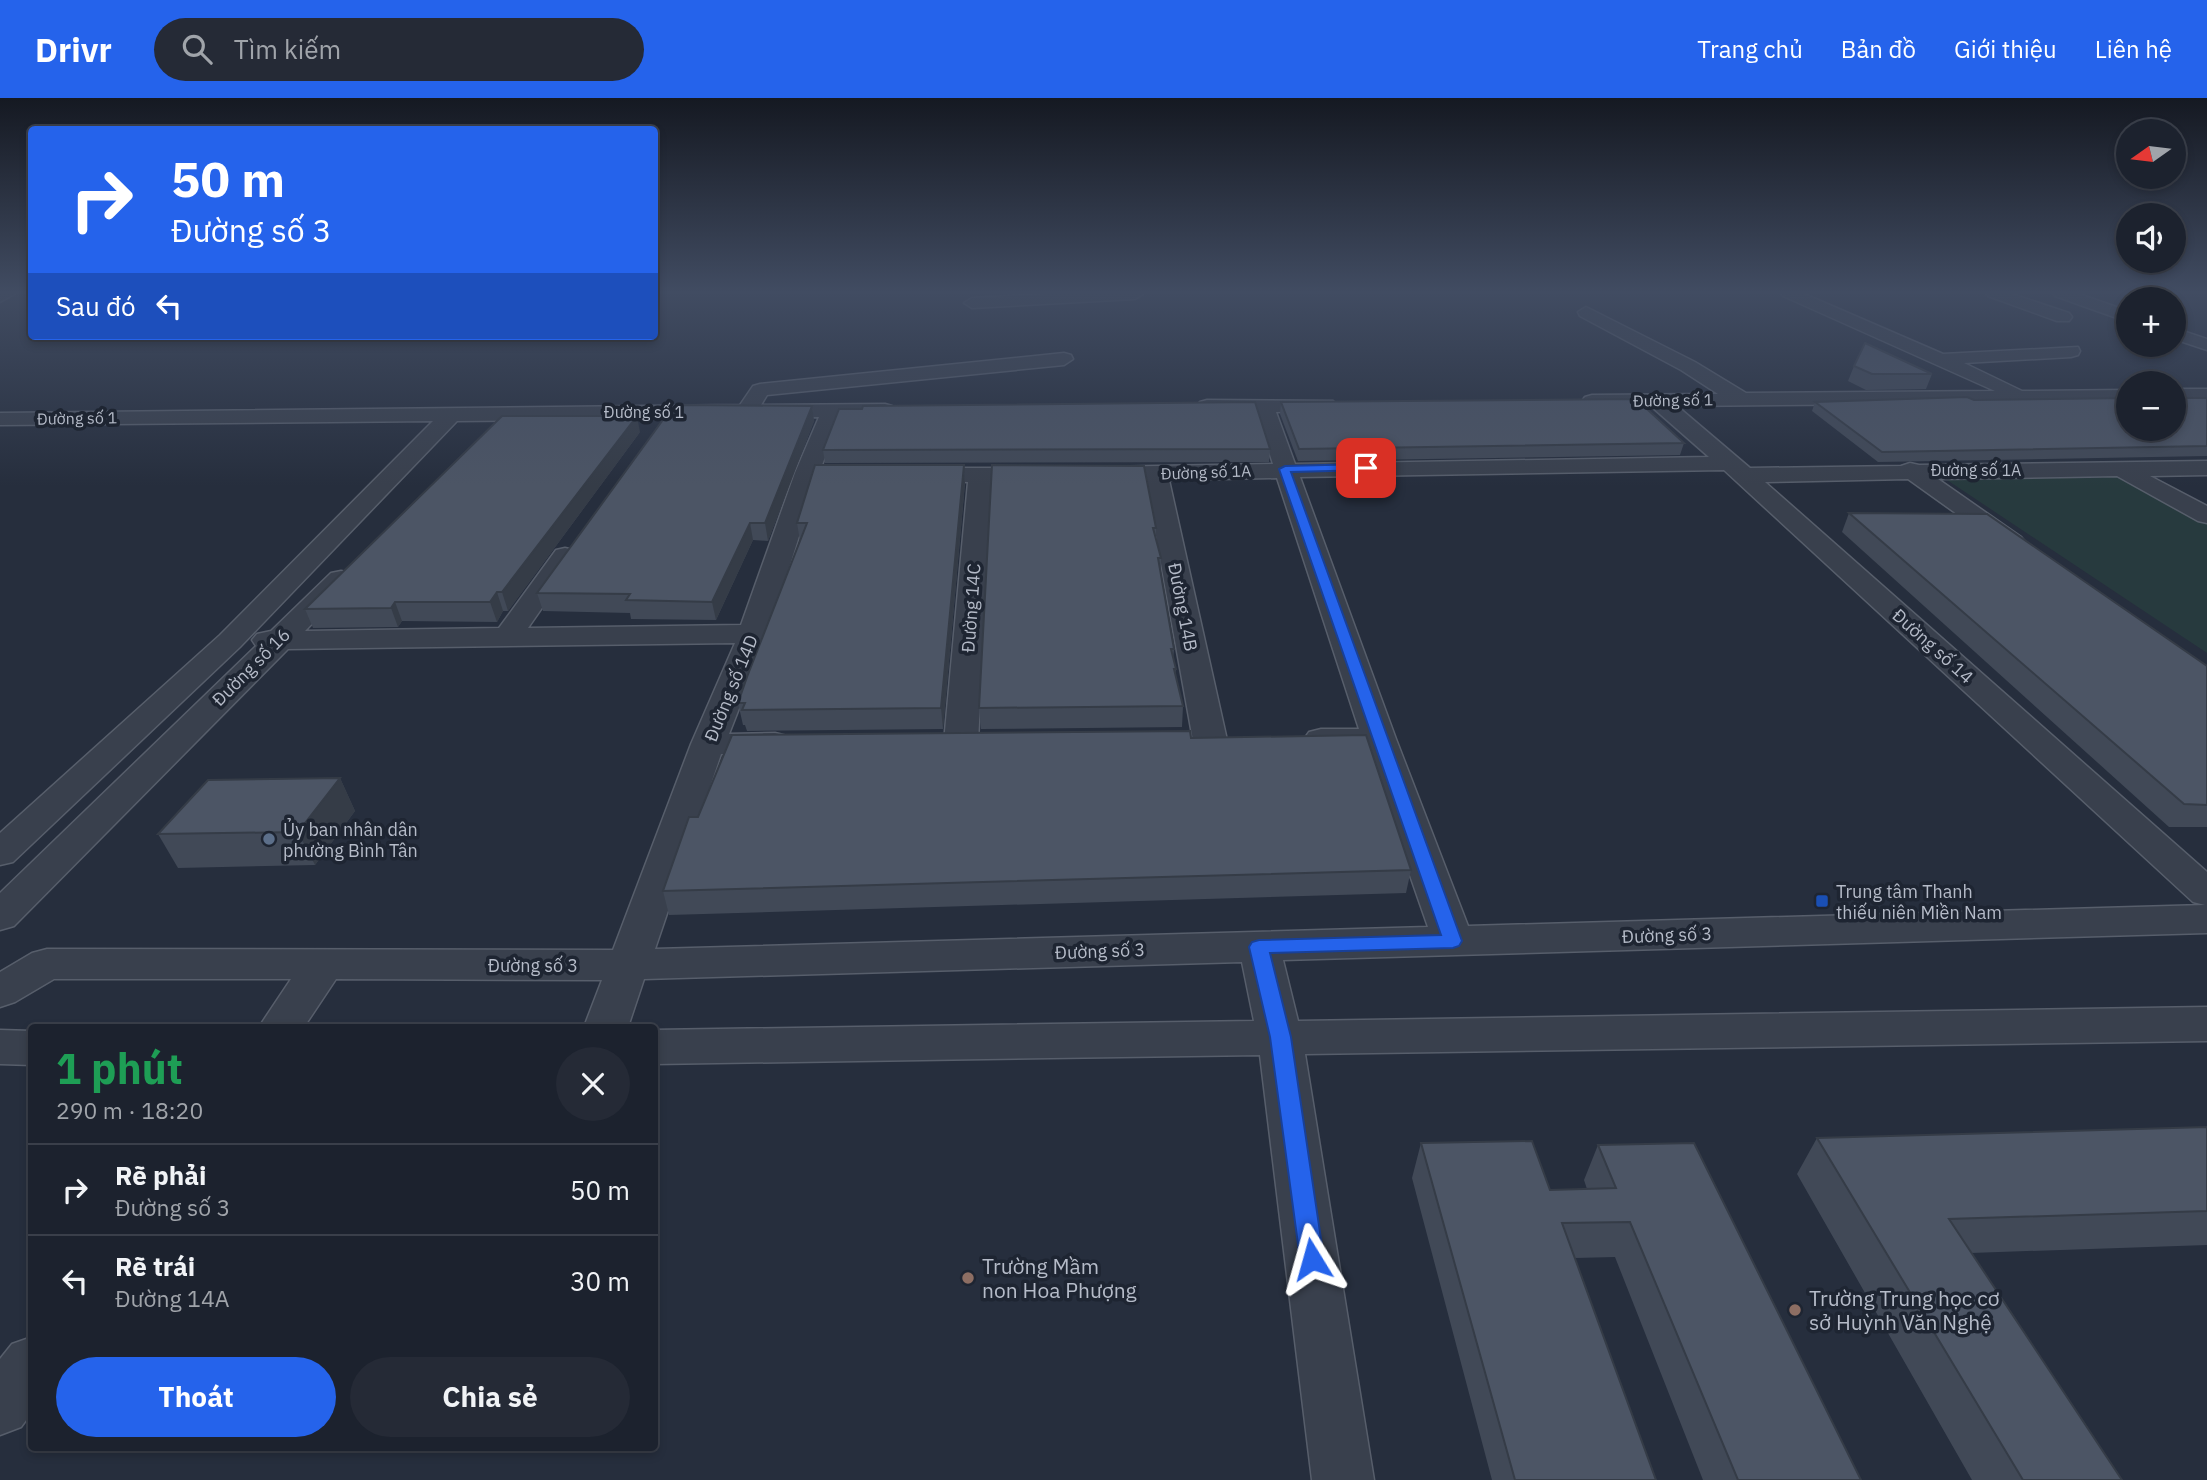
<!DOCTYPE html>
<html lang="vi">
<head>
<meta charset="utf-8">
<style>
	:root { --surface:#1c222e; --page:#252a36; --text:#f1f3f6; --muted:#a0a4aa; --line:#3a3f4a; --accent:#2563eb }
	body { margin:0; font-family:"IBM Plex Sans",sans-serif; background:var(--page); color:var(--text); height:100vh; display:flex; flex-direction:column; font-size:26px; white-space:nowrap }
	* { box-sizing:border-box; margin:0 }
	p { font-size:23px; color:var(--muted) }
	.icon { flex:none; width:38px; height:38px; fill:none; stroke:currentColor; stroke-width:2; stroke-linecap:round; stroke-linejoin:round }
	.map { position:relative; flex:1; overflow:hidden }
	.drawer { position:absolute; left:28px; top:926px; width:630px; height:427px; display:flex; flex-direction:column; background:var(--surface); border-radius:7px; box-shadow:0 4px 10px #0003,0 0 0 2px var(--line) }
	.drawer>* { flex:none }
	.hud { position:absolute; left:28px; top:28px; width:630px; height:214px; border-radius:7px; box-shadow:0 4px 10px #0003,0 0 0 2px var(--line); background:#2563eb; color:#fff; overflow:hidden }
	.needle { width:46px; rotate:256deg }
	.fabs { position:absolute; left:2116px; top:21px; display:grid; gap:14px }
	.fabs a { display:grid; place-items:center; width:70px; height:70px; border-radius:50%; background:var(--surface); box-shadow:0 4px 10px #0003,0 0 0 2px var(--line); font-size:35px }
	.pin { position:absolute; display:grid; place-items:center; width:60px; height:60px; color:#fff; margin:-30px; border-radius:14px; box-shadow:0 4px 10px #0006 }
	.me { position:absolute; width:77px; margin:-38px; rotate:352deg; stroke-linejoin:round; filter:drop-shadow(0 0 5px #0008) }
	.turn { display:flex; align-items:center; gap:24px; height:147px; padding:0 28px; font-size:32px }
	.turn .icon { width:91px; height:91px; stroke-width:2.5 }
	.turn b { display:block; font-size:49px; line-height:60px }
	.then { display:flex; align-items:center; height:66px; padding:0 28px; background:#0003; gap:14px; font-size:26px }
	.round { display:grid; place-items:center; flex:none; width:74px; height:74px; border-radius:37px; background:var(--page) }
	.head { display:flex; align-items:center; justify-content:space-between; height:119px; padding:0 28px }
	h1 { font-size:42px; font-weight:700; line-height:52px; color:#1e9e55 }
	.primary-button { display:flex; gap:14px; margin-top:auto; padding:14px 28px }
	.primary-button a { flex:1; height:80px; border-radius:42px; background:var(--accent); color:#fff; font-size:28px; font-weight:700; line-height:80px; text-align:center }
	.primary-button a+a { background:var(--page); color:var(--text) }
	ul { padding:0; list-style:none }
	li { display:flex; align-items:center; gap:21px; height:91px; padding:0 28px; border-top:2px solid var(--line) }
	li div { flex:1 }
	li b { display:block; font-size:26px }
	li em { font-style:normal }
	header { display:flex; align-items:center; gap:42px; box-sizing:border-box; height:98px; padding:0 35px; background:var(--accent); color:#fff }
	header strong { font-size:33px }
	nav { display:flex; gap:38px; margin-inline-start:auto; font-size:24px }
	.search { width:490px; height:63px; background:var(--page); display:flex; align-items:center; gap:18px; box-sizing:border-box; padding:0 24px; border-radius:38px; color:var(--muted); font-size:26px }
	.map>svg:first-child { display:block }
</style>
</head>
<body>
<header>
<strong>Drivr</strong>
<div class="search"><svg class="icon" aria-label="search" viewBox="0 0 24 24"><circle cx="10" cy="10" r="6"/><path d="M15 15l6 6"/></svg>Tìm kiếm</div>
<nav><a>Trang chủ</a><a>Bản đồ</a><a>Giới thiệu</a><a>Liên hệ</a></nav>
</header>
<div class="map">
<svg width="2207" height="1382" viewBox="0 0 2207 1382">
	<rect width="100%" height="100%" fill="#262e3d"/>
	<path fill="#273a3e" d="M2112,374L2207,423V555L1944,380Z"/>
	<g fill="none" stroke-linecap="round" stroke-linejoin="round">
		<defs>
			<g id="minor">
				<path d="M0,195H16L0,204Z"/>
				<path d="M1066,195L1143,196L1135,201L972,210L964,205L972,200Z"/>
				<path d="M1781,195H1802L1943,256L2078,249L2080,253L2078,257L2071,259L1964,265L2022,293L2128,292V304L1677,308L1750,370L1901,368L1910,365L1919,367L2207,363V377L2150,378L2207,408V425L2198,423L2117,378L1938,381L2021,439L2025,444L2021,449L2012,452L2003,449L1908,381L1765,384L2207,774V835L1283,862L1298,923L2207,909V943L1305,956L1374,1382H1312L1260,957L654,966V932L1254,923L1242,864L644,881L628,929H584L602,882L336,881L304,929H259L291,881H54L15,904L0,909V874L32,855L47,851L613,852L691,646L735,545L288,551L14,828L0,832V795L256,548L252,542L257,536L271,533L331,475L341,473L351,475L355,481L305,533L499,530L556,452L565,450L574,452L578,458L528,530L741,527L795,375L819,319L457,323L240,549L13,764L0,767V735L220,537L433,323L0,327V315L740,307L753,288L760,286L1064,255L1071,257L1073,261L1064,267L767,297L761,307L885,306L892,308L895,312L892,316L840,319L819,375L768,536L729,636L775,635L787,638L792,645L787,652L775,655L721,656L655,851L1428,829L1366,651H1321L1309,648L1304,641L1309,634L1321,631H1359L1277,380L1169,382L1227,642L1222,649L1210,652L1198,649L1193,642L1146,382L1092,381L1088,376L1092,371L1100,369L1273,366L1256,314L1200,312L1197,308L1200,304L1207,302L1333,303L1336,307L1333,311L1326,313L1276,314L1295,366L1709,359L1652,309L1585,307L1582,303L1585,299L1592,297L1718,296L1681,272L1580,218L1578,214L1586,209L1695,264L1746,295L1995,293L1783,198ZM1724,372L2193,804L2205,807L1468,828L1396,641L1300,379Z"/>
				<path d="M1986,195H2009L2069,215L2072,219L2069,223H2057L1988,198Z"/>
				<path d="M2053,195H2076L2128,213V224L2055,198Z"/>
				<path d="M2174,230L2207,241V252L2174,241Z"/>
				<rect x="2174" y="291" width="33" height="12"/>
				<path d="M918,370H1040L1048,372L1052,377L1048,382L991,384L978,644L973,651L961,654L949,651L944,644L968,384L910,382L906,377L910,372Z"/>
				<path d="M0,932L32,933V967L0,966Z"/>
				<path d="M32,1239V1314L21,1329L0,1337V1261L12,1246Z"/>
			</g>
		</defs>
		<use href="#minor" stroke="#575e6b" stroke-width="3"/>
		<use href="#minor" fill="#39404d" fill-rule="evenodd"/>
	</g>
	<g fill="#414957">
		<path d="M1854,268L1932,276L1926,291L1866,292L1848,283Z"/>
		<path d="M2207,300V358L1878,364L1812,313L1815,304Z"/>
		<path d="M1281,304L1684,345L1680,357L1298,363L1280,316Z"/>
		<path d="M812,308L814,323L768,443L753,442L716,522L631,521L630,515L543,513L537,495L675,319Z"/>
		<path d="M640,334L508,513H503L497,524L402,523L398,529L313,530L305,511Z"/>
		<path d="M1270,351L1269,364L825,365L823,352Z"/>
		<path d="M964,367L965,385L943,631L747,633L745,627H743L738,605L800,443L797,425Z"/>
		<path d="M992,367L1156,430V440L1161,460V477L1174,551L1173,562L1176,571L1175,578L1183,608L1182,629L981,631L979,610Z"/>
		<path d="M1849,415L2207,568V729H2169L1842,434Z"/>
		<path d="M1191,640L1411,772L1406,795L669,817L663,793L698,719Z"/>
		<path d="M340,680L355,713L315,767L178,770L158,736Z"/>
		<path d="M2207,1029V1147L1971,1155L2122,1382H1972L1797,1076L1817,1040Z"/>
		<path d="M1421,1045L1550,1092L1587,1091L1584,1082L1598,1047L1861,1382H1703L1615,1159L1575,1160L1656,1382H1492L1412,1080Z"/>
	</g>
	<g fill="#353c47">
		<path d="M812,308L814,323L768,443L765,425Z"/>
		<path d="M637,318L640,334L508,513L502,494Z"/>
		<path d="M964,367L965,385L943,631L941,610Z"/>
		<path d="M750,425L753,442L716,522L712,504Z"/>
		<path d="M497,494L503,513L497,524L490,504Z"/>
		<path d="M395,504L402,523L398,529L391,510Z"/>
		<path d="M340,680L355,713L315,767L298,734Z"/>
	</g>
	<g fill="#4c5565" stroke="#353c47" stroke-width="2">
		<path d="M1865,245L1932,276H1872L1854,268Z"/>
		<path d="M1967,299L1974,302L2128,300V331H2174V300H2207V348L1882,354L1815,304Z"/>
		<path d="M1636,301L1684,345L1299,351L1281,304Z"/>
		<path d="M1255,304L1270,351L823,352L839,311H862L863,308Z"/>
		<path d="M684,307L812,308L765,425H750L712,504L626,502L630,496L537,495L665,319H675Z"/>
		<path d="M502,318H637L502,494H497L490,504H395L391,510L305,511Z"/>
		<path d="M815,367H964L941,610L742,612L745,605H738L747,579L807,425H797Z"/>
		<path d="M992,367L1144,368L1156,430H1153L1161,460H1158L1174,551H1171L1176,571H1174L1183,608L979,610Z"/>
		<path d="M1849,415L1987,416L2207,568V707L2184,706Z"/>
		<path d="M1190,633L1191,640L1366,637L1411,772L663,793L689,719H698L732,637Z"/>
		<path d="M340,680L298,734L158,736L208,682Z"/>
		<path d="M2207,1029V1113L1949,1121L2122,1382H2023L1817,1040Z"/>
		<path d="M1532,1043L1550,1092L1616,1090L1598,1047L1694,1045L1861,1382H1738L1630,1124L1562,1125L1656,1382H1515L1421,1045Z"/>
	</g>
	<linearGradient id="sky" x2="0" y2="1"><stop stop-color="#151922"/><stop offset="0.5" stop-color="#414c62"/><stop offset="1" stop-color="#414c62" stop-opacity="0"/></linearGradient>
	<rect width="2207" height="388" fill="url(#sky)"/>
	<path fill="#2563eb" stroke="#184099" stroke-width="2" d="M1366,366L1371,370L1370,372L1291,374L1462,843L1459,848L1453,850L1270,855L1291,939L1324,1161L1320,1168L1312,1172L1303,1168L1300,1161L1270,939L1249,849L1252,844L1259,842L1441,837L1279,371L1285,368Z"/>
	<circle fill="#5c6f8a" stroke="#1e2532" stroke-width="2.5" cx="269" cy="741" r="7"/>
	<rect fill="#1a4fb4" stroke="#1e2532" stroke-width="2.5" x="1815" y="796" width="14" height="14" rx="3.5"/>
	<g fill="#8d6e63" stroke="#1e2532" stroke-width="2.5">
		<circle cx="968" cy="1180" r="7"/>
		<circle cx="1795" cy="1212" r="7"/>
	</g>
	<g text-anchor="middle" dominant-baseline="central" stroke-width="7" stroke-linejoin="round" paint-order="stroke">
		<g font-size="16" fill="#b5bbc8" stroke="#1e2532">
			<text transform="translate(1673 302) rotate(-1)">Đường số 1</text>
			<text x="644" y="314">Đường số 1</text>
			<text transform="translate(77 320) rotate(-1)">Đường số 1</text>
			<text x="1976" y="372">Đường số 1A</text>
			<text transform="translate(1206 374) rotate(-2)">Đường số 1A</text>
		</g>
		<g font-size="18" fill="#b5bbc8" stroke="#1e2532">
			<text transform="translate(1183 509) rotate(79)">Đường 14B</text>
			<text transform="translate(971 510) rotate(-86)">Đường 14C</text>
			<text transform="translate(1933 548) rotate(42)">Đường số 14</text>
			<text transform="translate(251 569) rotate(-45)">Đường số 16</text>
			<text transform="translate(731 590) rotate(-68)">Đường số 14D</text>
			<text transform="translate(1667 837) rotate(-2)">Đường số 3</text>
			<text transform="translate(1100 853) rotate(-2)">Đường số 3</text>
			<text x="533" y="867">Đường số 3</text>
		</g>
		<g font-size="18" fill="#b5bbc8" stroke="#1e2532" text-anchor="start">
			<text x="283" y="731">Ủy ban nhân dân<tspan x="283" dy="21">phường Bình Tân</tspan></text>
			<text x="1836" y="793">Trung tâm Thanh<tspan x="1836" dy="21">thiếu niên Miền Nam</tspan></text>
		</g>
		<g font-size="21" fill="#b5bbc8" stroke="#1e2532" text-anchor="start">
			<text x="982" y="1168">Trường Mầm<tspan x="982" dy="24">non Hoa Phượng</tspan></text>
			<text x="1809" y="1200">Trường Trung học cơ<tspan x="1809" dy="24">sở Huỳnh Văn Nghệ</tspan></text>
		</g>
	</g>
</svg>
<div class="fabs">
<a><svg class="needle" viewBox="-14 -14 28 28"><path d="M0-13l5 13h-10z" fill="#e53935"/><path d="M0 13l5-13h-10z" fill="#a0a4aa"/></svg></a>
<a><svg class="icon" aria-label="sound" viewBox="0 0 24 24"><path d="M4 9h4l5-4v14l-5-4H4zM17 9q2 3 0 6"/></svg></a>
<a>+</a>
<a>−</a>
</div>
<div class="pin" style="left:1366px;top:370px;background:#d93025"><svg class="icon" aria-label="arrive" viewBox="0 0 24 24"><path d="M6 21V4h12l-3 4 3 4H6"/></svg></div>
<svg class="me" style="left:1312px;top:1161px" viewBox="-20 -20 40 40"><path d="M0-17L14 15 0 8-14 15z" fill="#2563eb" stroke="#fff" stroke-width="4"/></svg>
<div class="hud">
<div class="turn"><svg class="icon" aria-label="right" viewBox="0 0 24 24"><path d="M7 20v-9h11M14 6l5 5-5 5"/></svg><div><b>50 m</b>Đường số 3</div></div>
<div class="then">Sau đó<svg class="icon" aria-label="left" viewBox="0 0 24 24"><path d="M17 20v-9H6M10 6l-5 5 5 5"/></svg></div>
</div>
<section class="drawer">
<div class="head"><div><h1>1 phút</h1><p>290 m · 18:20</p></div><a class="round"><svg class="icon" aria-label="close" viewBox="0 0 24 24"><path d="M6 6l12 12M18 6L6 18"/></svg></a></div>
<ul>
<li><svg class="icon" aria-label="right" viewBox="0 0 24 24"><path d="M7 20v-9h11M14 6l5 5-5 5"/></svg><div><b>Rẽ phải</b><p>Đường số 3</p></div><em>50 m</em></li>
<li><svg class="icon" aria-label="left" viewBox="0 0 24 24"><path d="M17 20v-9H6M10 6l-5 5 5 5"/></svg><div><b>Rẽ trái</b><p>Đường 14A</p></div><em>30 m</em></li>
</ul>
<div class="primary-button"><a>Thoát</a><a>Chia sẻ</a></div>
</section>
</div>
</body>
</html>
